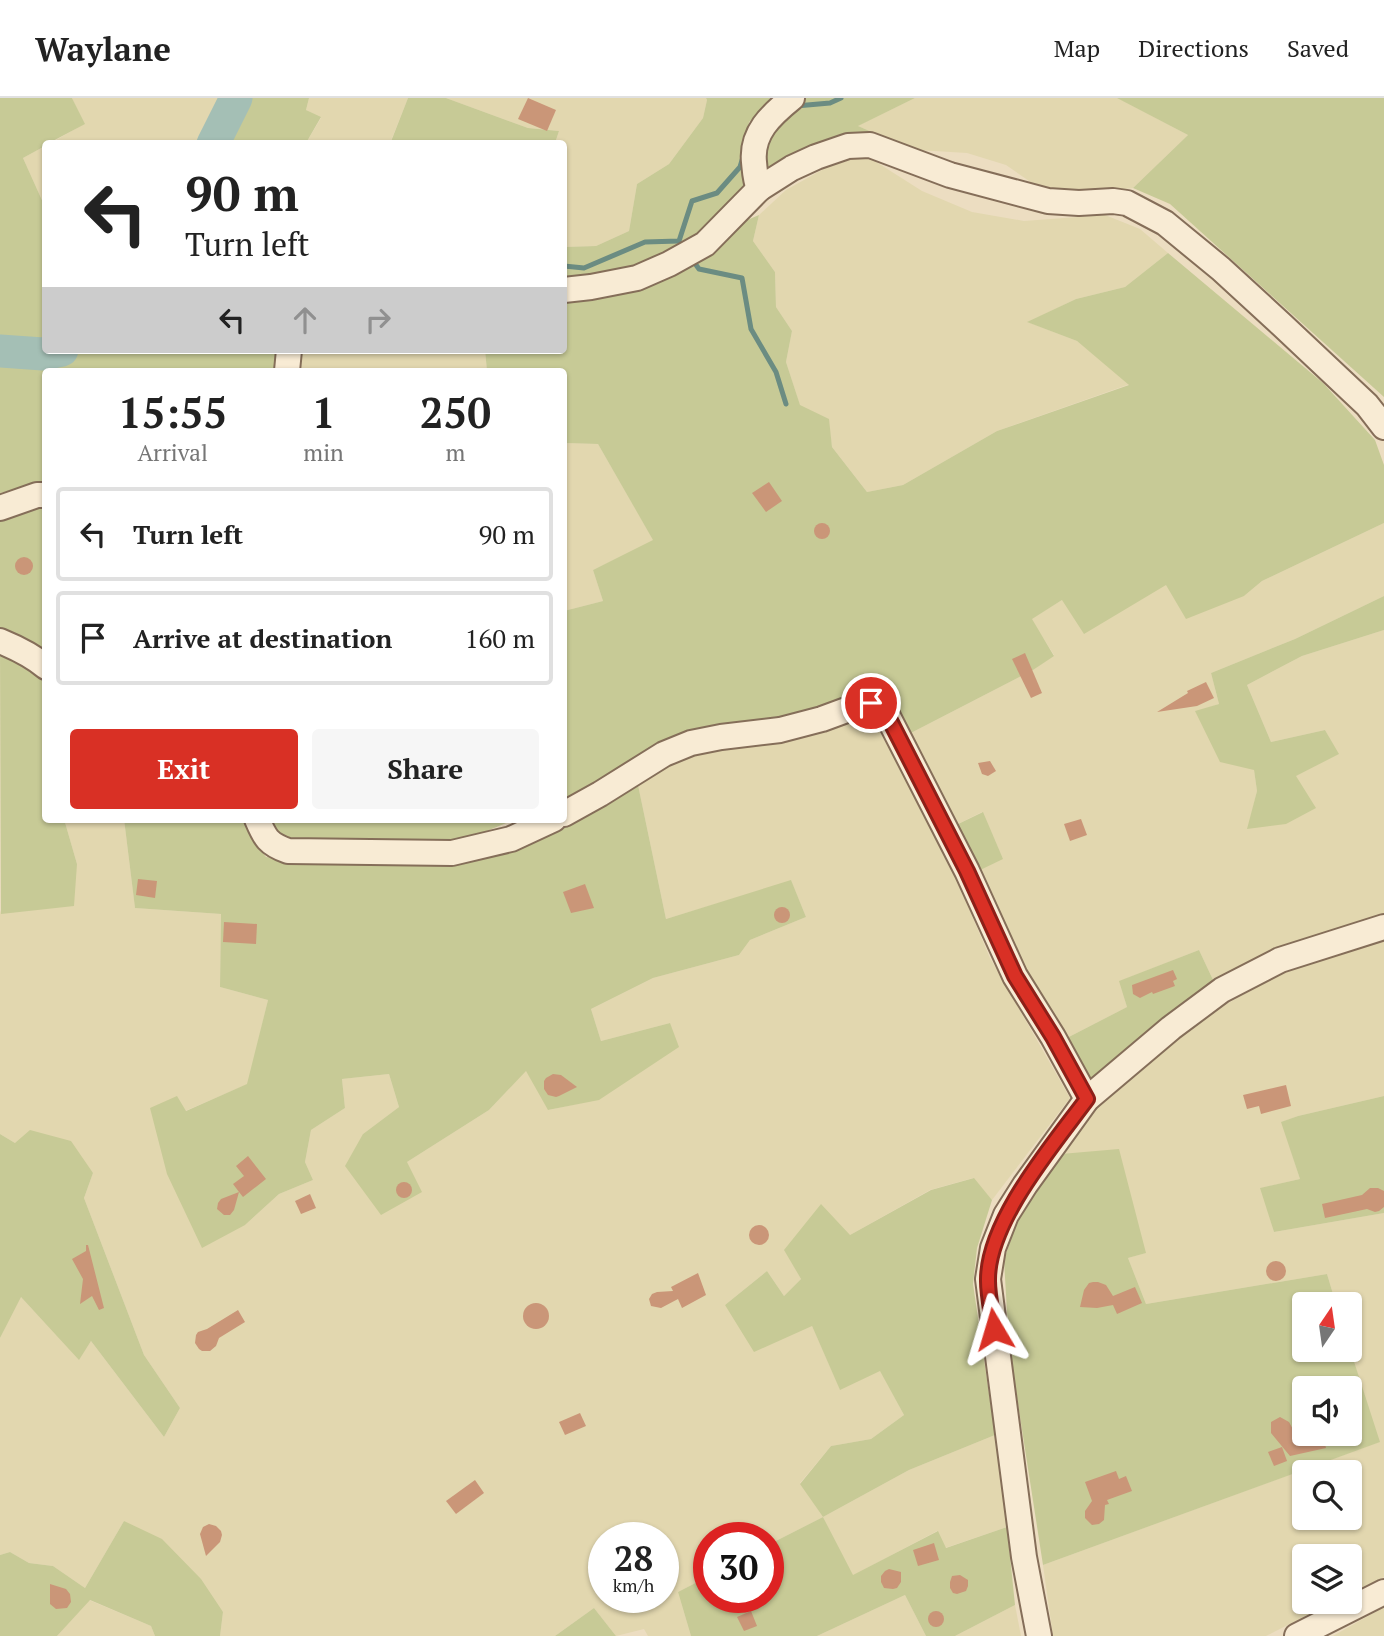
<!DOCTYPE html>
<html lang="en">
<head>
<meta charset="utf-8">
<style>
	:root { --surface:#fff; --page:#f6f6f6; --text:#222; --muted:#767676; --line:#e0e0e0; --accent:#d93025 }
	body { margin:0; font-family:"PT Serif",serif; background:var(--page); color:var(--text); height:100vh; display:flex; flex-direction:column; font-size:26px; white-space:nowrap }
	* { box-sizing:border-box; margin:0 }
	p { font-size:23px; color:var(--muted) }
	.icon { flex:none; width:38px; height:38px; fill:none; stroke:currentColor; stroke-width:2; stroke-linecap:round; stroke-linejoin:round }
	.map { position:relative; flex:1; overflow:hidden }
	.details { position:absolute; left:42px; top:270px; width:525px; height:455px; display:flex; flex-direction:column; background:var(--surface); border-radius:7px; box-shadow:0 2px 5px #0004 }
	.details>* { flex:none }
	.hud { position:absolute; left:42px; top:42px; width:525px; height:214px; border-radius:7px; box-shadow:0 2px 5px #0004; background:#fff; color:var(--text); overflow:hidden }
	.needle { width:46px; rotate:13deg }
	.tools { position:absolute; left:1292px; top:1194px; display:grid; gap:14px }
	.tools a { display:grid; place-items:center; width:70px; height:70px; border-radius:7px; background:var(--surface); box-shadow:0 2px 5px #0004; font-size:35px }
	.speed { position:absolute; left:588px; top:1424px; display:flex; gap:14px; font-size:35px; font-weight:700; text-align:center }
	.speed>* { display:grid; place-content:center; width:91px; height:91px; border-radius:50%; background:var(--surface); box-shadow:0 2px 5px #0004; line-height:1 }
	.speed small { font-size:18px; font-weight:400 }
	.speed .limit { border:10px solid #d22; background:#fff; color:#111 }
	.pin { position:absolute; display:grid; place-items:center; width:60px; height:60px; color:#fff; margin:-30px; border:4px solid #fff; border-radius:50%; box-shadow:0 2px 7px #0007 }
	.me { position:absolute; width:77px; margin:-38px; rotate:353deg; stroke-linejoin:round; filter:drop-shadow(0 0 5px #0008) }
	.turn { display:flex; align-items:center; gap:24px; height:147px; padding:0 28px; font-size:32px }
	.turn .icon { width:91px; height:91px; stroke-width:2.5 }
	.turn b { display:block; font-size:49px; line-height:60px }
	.lanes { display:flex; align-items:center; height:66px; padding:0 28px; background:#0003; justify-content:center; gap:35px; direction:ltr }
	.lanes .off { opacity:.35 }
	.eta { display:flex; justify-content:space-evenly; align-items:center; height:119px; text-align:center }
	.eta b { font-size:42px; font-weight:700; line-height:49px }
	.primary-button { display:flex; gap:14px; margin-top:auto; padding:14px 28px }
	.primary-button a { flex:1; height:80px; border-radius:7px; background:var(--accent); color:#fff; font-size:28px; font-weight:700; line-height:80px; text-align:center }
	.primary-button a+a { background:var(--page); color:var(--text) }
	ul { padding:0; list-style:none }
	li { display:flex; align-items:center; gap:21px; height:94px; margin:0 14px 10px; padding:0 14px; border:4px solid var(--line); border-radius:7px }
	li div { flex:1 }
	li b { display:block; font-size:26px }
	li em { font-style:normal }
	header { display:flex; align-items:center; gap:42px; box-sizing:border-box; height:98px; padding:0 35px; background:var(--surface); border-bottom:2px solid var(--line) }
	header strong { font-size:33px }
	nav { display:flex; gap:38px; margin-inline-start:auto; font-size:24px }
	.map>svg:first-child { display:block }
</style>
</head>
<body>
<header>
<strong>Waylane</strong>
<nav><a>Map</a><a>Directions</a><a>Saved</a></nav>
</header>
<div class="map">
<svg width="1384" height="1538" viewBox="0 0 1384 1538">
	<rect width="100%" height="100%" fill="#ecddc1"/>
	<g fill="#e2d7af" fill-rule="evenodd">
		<path d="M72,0H223L198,45L49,46L84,26Z"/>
		<path d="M309,0H408L390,45H306L321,20L306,12Z"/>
		<path d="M446,0H706L707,2L703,20L669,66L637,86L629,133L596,148L564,149V46L555,45L559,33L528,30Z"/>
		<path d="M915,0H1118L1188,37L1133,90L1079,96L1032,85L1006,67L967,55L918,52L857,28Z"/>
		<path d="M45,48V109L23,60Z"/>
		<path d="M847,58L870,60L922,93L972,114L1024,123L1105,117L1140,131L1168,155L1125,189L1076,201L1028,224L1077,243L1130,286L997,333L903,387L867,394L832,349L828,321L800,308L786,264L792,233L776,209L775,174L753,143L759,117L786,92Z"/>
		<path d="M299,252H485L487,273H296Z"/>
		<path d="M564,345L598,346L654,443L593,472L603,503L564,513Z"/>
		<path d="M1384,425V498L1295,541L1211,575L1219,606L1196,614L1254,672L1257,693L1248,731L1295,678L1338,656L1325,632L1271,644L1247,587L1302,558L1384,532V818L1296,844L1214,884L1199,852L1120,883L1127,909L1063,942L1022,874L976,774L982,714L952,729L905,638L1033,572L1054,557L1031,521L1062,502L1166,486L1244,498L1262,483Z"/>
		<path d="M872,620L943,750L990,860L1070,1000L992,1102L973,1080L930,1092L850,1137L785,1152L801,1181L784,1198L767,1173L725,1207L812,1228L840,1291L880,1272L904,1317L871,1341L831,1348L800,1385L823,1419L909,1372L995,1337L1007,1429L945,1450L937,1433L852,1478L823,1419L768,1447V1440H709V1478L678,1494L691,1538H648L644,1531L616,1538L594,1510L555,1538H220L223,1514L124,1423L85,1490L53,1468L29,1465L10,1454L0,1457V1240L20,1198L79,1261L91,1243L164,1339L180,1310L144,1257L84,1100L93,1075L15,1045L0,1036V812L1,815L77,766L64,721H124L135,810L221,816L220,889L268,902L248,986L185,1013L245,1127L279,1096L313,1082L305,1064L311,1032L345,1010L342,981L389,976L399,1009L363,1036L407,1064L489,1012L526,972L549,1012L599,1001L670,925L601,943L591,911L653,880L739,857L750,842L806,819L791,783L666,821L638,687L681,660ZM604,1440H663V1500H604Z"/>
		<path d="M1384,841V998L1298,1018L1282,1024L1300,1081L1261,1090L1274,1134L1384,1115V1479L1349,1496V1458H1304V1503H1335L1266,1538H1053L1043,1467L1379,1344L1349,1248V1206H1336L1327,1176L1146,1206L1128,1160L1145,1155L1061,1056L1108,996L1201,920L1257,889L1287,869ZM1304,1374H1349V1419H1304Z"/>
		<path d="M905,1497L926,1538H817Z"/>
		<path d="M89,1502L151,1528L155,1538H57Z"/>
		<path d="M1015,1507L1021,1538H955Z"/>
		<path d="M1384,1509V1538H1333Z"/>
	</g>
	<g fill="#c7ca96" fill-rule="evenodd">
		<path d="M0,0H72L85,26L49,45L46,46L45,48L23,60L45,109L46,252H279L276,273H46L45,384L0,395Z"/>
		<path d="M223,0H309L306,12L321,19L306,45H198Z"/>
		<path d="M408,0H446L528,30L559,33L555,45L390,46Z"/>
		<path d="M706,0H777L749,24L747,72L750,90L695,143L634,173L564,186V149L596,148L629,133L637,86L669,66L703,20L707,2Z"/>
		<path d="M800,0H915L858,28L881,38L835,43L763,81V44Z"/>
		<path d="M1117,0H1384V299L1170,106L1133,90L1188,37Z"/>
		<path d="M759,117L753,143L775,174L776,209L792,233L786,264L800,307L829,321L832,349L867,394L903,387L997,333L1129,287L1077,243L1027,224L1076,201L1125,189L1168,155L1323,285L1375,342L1384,367V425L1262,483L1244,498L1186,521L1166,487L1084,536L1062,502L1032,521L1054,558L1033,572L905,638L883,595L868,592L830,608L596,687L564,701V513L603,503L593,472L653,442L598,346L564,345V273H487L485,252H564V200Z"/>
		<path d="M34,410H45V554L0,535V421Z"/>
		<path d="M1384,498V532L1302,558L1247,587L1271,644L1325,632L1339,656L1296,678L1316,710L1286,726L1247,731L1257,693L1254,672L1220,664L1195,613L1219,606L1211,575L1295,541Z"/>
		<path d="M0,550L29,565L45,586L46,721H64L77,766L74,808L1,816Z"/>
		<path d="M638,687L666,821L791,782L806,819L750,842L739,857L653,880L591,911L601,943L670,925L679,949L599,1002L548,1012L526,973L489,1012L407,1064L422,1094L381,1117L345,1068L363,1036L399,1009L389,976L342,981L345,1010L311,1032L305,1064L313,1082L279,1096L245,1127L202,1150L167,1076L150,1010L177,998L186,1013L247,986L268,902L220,889L221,816L135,810L124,721H248L256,746L266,759L281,761L530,745Z"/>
		<path d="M983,714L1003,761L976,774L952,729Z"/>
		<path d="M270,721H516L467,741L433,744L288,742L272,730Z"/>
		<path d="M1199,852L1214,884L1087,987L1063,942L1127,909L1119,883Z"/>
		<path d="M1384,998V1115L1274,1134L1260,1090L1300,1081L1281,1024L1298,1018Z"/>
		<path d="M30,1032L71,1043L93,1075L84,1100L144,1257L180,1310L164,1339L91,1243L79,1262L21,1199L0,1240V1036L15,1045Z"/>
		<path d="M1119,1051L1146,1155L1128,1160L1146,1206L1327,1176L1336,1206H1304V1251H1349V1248L1380,1344L1043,1467L1009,1248L1004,1162L1016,1126L1061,1056ZM1304,1290H1349V1335H1304Z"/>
		<path d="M974,1080L992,1102L977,1150L973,1186L995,1337L909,1372L823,1419L853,1477L938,1433L946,1450L1007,1429L1015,1507L955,1538H926L905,1497L817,1538H691L678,1494L709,1478V1500H768V1447L823,1419L800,1386L831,1348L871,1341L904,1317L880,1273L840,1292L812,1228L754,1254L725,1207L767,1173L784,1198L801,1181L784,1152L821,1106L850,1137L931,1092Z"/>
		<path d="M124,1423L162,1441L201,1481L223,1514L220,1538H155L151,1528L90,1502L57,1538H0V1457L10,1454L29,1465L53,1468L85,1490Z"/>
		<path d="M594,1510L616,1538H555Z"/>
	</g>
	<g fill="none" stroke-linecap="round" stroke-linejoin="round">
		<g stroke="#6b8c82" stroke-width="5">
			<path d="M796,8L830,5L841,0"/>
			<path d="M691,160L699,171L742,180L751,231L776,274L786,306"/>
			<path d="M564,168L584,170L645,144L679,143L692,103L717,95L740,69L743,59"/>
		</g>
		<g stroke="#a4bfb5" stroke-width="33">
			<path d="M213,46L236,0"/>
			<path d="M0,253L43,256L62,252"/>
		</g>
	</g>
	<g fill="#ca9678">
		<path d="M528,0L556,12L547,33L518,21Z"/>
		<path d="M769,384L782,403L766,414L752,395Z"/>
		<circle cx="822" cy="433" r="8"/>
		<circle cx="24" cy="468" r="9"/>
		<path d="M1025,555L1042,595L1031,600L1012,561Z"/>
		<path d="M1206,584L1214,600L1197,608L1157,614L1188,595L1187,593Z"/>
		<path d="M990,663L996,673L988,678L982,676L978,665Z"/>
		<path d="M1081,721L1087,737L1070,743L1064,726Z"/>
		<path d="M138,781L157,783L155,800L136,797Z"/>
		<path d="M585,786L594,810L571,815L563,794Z"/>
		<circle cx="782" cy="817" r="8"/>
		<path d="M224,824L257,826L256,846L223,844Z"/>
		<path d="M1173,872L1177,881L1173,883L1175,888L1153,896L1152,894L1140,900L1133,896L1132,887Z"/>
		<path d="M553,976L561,977L577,989L559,998L556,999L548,997L544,991V983L546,980Z"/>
		<path d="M1286,987L1291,1008L1261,1016L1259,1008L1247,1011L1243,997Z"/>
		<path d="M248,1058L266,1081L243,1099L239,1094L234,1112L230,1117H224L217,1111L218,1105L221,1101L239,1094L233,1086L244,1078L236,1068Z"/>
		<circle cx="404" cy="1092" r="8"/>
		<path d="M1370,1090H1378L1384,1093V1109L1379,1113L1375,1114L1367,1111L1325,1120L1322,1106L1362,1097Z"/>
		<path d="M310,1096L316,1110L301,1116L295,1103Z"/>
		<circle cx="759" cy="1137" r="10"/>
		<path d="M86,1147H88L104,1210L99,1212L92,1198L80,1206L83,1181L72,1161L86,1153Z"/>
		<circle cx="1276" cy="1173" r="10"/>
		<path d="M698,1175L706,1197L682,1210L678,1201L661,1210L651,1208L649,1201L652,1196L657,1194L673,1193L671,1189Z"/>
		<path d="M1093,1184H1098L1106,1187L1113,1198L1135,1189L1142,1205L1117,1216L1113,1207L1097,1210L1080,1209L1084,1192L1089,1185Z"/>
		<circle cx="536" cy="1218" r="13"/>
		<path d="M238,1212L245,1224L219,1240L216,1248L210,1253H202L199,1251L195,1245L196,1237L198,1234L207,1231Z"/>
		<path d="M580,1315L586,1328L565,1337L559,1324Z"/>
		<path d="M1280,1319L1289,1324L1296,1337L1322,1335L1326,1350L1290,1358L1271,1335V1324Z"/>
		<path d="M1282,1349L1287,1363L1274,1368L1268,1354Z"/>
		<path d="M1116,1373L1119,1381L1126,1378L1132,1393L1107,1402L1109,1406L1105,1407L1104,1422L1099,1426L1092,1427L1085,1420V1413L1092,1403L1085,1384Z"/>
		<path d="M475,1382L484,1395L456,1416L446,1403Z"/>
		<path d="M209,1426L216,1428L221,1433L222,1437L220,1444L206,1458L200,1436L203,1429Z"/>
		<path d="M934,1445L939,1462L918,1468L913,1452Z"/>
		<path d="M889,1471L901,1474V1484L897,1490L893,1491L884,1490L881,1484V1478L885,1473Z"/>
		<path d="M960,1477L968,1482V1488L966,1493L957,1496L953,1495L950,1490V1484L952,1478Z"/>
		<path d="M50,1486L66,1491L70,1496L71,1504L67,1510L56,1511L50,1506Z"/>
		<path d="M751,1513L757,1528L744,1533L737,1519Z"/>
		<circle cx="936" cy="1521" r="8"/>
	</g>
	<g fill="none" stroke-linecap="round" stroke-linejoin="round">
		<defs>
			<g id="minor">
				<path d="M759,91C755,81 755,74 754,64C751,35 771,17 792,0"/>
				<path d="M564,192L591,189L637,180L669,166L705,146L759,91L792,70L816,59L848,48L870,47L950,77L1048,103L1079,105L1113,103L1127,105L1165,125L1221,171L1282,227L1367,307L1384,329"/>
				<path d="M287,273L289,252"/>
				<path d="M0,410L37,397H46"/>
				<path d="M0,543C17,550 32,557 46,569"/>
				<path d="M564,716L600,696L664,656L691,645L721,639L780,632L822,621L860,607L871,605L882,607L967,773L1015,878L1053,939L1087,1001"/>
				<path d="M257,721C265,740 268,746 288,753L452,755L511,741L554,721"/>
				<path d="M1039,1538L1024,1459L988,1181L993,1150L1006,1117L1025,1087L1087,1001L1171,930L1222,892L1280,862L1384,829"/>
				<path d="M1297,1538L1384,1494"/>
			</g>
		</defs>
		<use href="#minor" stroke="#856e59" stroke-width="28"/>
		<use href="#minor" stroke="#f8ebd4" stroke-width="24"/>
	</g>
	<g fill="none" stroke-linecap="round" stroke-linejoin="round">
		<defs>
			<path id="route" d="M871,605L882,607L967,773L1015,878L1053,939L1087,1001C1053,1047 987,1124 988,1183C988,1198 992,1215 994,1231"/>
		</defs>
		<use href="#route" stroke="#8d1f18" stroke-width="18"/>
		<use href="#route" stroke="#d93025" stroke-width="12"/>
	</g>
</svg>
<div class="tools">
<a><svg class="needle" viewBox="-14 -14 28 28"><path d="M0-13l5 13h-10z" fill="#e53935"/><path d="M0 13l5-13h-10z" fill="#767676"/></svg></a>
<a><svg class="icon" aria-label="sound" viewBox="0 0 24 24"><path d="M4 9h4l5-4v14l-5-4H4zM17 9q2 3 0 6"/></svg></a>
<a><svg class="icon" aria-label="search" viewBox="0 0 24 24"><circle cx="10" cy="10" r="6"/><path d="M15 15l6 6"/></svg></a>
<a><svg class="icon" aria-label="layers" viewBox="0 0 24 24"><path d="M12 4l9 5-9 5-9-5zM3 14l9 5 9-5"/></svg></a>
</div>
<div class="speed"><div>28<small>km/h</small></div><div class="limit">30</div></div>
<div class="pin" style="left:871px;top:605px;background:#d93025"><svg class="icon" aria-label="arrive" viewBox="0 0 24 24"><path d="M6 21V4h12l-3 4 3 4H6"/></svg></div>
<svg class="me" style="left:994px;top:1231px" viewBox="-20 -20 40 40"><path d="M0-17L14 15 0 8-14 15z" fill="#d93025" stroke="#fff" stroke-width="4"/></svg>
<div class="hud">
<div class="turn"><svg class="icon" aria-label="left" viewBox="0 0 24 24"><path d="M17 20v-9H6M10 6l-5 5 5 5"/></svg><div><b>90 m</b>Turn left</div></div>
<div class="lanes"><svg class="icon" aria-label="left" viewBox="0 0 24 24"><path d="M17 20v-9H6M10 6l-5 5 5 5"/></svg><svg class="icon off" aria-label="ahead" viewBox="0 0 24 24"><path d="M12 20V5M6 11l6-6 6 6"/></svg><svg class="icon off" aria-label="right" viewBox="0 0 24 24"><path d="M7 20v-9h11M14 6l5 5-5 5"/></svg></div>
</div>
<section class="details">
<div class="eta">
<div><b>15:55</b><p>Arrival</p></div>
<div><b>1</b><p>min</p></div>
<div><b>250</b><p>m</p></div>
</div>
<ul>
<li><svg class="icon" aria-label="left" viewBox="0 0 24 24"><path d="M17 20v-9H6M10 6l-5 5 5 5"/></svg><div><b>Turn left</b></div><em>90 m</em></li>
<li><svg class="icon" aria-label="arrive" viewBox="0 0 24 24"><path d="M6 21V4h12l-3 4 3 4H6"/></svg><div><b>Arrive at destination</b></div><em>160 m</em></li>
</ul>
<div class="primary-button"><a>Exit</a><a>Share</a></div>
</section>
</div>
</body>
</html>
